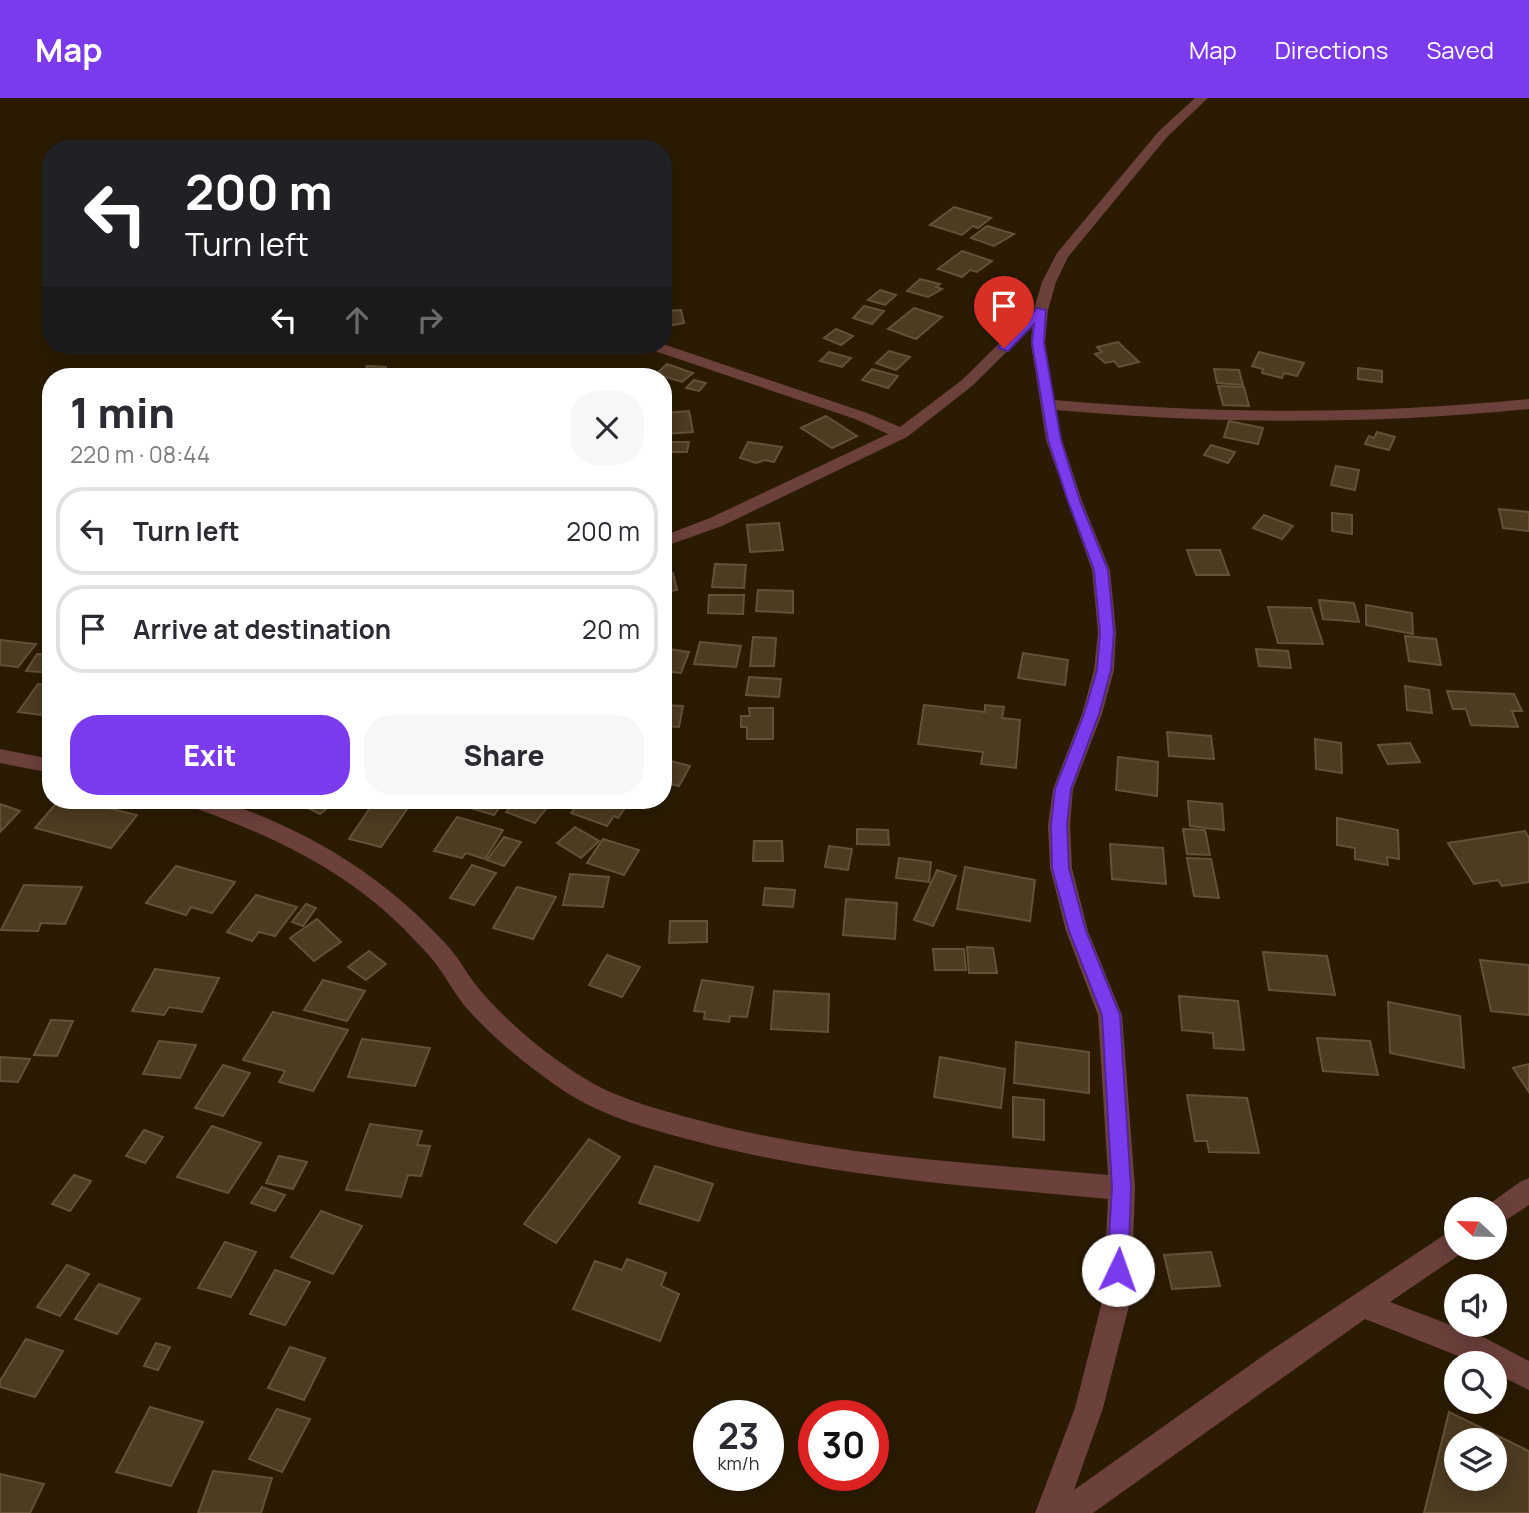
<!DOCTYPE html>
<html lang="en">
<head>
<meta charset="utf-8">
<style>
	:root { --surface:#fff; --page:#f7f7f7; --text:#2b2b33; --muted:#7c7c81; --line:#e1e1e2; --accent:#7c3aed }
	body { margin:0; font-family:Manrope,sans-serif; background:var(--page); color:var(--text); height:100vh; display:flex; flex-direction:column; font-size:26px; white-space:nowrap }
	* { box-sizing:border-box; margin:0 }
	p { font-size:23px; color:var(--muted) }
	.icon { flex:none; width:38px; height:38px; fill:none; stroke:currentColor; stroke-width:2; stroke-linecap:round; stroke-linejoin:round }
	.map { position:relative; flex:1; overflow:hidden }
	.side { position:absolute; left:42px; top:270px; width:630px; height:441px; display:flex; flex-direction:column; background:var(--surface); border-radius:28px; box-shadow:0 4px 18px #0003 }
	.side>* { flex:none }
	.hud { position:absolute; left:42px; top:42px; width:630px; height:214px; border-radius:28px; box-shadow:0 4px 18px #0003; background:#202124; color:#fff; overflow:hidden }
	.needle { width:46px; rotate:292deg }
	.fabs { position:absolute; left:1444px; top:1099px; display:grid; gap:14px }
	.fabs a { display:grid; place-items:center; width:63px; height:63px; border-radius:50%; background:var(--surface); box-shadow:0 4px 18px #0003; font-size:35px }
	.speed { position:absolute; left:693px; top:1302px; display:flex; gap:14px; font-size:35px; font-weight:700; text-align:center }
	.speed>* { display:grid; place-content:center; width:91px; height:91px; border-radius:50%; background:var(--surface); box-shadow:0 4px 18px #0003; line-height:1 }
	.speed small { font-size:18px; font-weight:400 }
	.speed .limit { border:10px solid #d22; background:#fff; color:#111 }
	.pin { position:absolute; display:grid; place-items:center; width:60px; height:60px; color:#fff; margin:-72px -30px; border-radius:50% 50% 50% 0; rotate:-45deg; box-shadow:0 0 7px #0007 }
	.pin .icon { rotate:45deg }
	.me { position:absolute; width:77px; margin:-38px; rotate:3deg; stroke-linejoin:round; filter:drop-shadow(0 0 5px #0008) }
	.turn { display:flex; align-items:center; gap:24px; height:147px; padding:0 28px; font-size:32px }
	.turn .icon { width:91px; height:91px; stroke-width:2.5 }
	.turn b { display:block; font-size:49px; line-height:60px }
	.lanes { display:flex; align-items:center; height:66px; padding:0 28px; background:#0003; justify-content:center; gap:35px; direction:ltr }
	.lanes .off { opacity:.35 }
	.round { display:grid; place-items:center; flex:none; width:74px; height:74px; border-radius:28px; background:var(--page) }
	.headline { display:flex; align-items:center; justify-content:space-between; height:119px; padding:0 28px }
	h1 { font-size:42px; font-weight:800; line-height:52px }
	.button { display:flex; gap:14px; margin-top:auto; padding:14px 28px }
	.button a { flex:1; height:80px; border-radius:28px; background:var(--accent); color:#fff; font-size:28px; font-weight:800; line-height:80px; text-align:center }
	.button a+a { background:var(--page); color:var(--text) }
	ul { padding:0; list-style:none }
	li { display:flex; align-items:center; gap:21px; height:88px; margin:0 14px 10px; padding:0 14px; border:4px solid var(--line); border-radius:28px }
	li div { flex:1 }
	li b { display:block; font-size:26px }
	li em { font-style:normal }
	header { display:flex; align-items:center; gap:42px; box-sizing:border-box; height:98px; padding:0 35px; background:var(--accent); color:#fff }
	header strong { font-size:33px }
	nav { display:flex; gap:38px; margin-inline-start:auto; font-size:24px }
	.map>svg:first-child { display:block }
</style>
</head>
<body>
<header>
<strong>Map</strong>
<nav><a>Map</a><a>Directions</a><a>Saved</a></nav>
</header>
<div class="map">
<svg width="1529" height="1415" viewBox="0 0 1529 1415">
	<rect width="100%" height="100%" fill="#2b1b03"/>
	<g fill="#4d3b22" stroke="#645138" stroke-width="2" fill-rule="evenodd">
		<path d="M954,109L991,120L978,130L973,128L962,137L930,127Z"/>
		<path d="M987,128L1014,136L994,148L971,140Z"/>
		<path d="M962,153L992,163L977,174L970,172L962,179L938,171Z"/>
		<path d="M920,181L940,186L936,189L942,191L928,199L907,193Z"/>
		<path d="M880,192L896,197L885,207L868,202Z"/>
		<path d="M864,208L884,213L872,226L853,220Z"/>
		<path d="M914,210L942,219L916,241L888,231Z"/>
		<path d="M681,212L684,225L663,229V213Z"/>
		<path d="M836,231L853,238L841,247L824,240Z"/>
		<path d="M1118,244L1139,264L1119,269L1114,263L1105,265L1095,256L1102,254L1097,249Z"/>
		<path d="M889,253L910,259L896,272L876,265Z"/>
		<path d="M829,254L851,260L842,269L820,263Z"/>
		<path d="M1259,254L1304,265L1297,278L1284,275L1282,280L1262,275L1263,271L1252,268Z"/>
		<path d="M667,266L693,275L682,284L656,276Z"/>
		<path d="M367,268L386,269L382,278L363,277Z"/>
		<path d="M1358,270L1382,273V284L1358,281Z"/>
		<path d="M872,271L898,278L888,290L862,282Z"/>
		<path d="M1214,271L1239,272L1243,287L1217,285Z"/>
		<path d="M694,282L706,285L699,293L686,290Z"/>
		<path d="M1218,288L1244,289L1249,308L1223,307Z"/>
		<path d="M689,313L693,334L663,336V315Z"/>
		<path d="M826,318L857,338L832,350L801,330Z"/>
		<path d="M1229,323L1263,330L1258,346L1224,339Z"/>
		<path d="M1377,334L1395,339L1389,352L1365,346L1369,338L1374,340Z"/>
		<path d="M668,344H689L687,354H666Z"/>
		<path d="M748,344L782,349L774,364L765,362L756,365L740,360Z"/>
		<path d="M1211,347L1235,354L1228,365L1204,357Z"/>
		<path d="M1336,368L1359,372L1355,392L1331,387Z"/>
		<path d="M1499,411L1529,414V433L1503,430Z"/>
		<path d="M1332,415L1352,417V436L1332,433Z"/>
		<path d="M1264,417L1293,428L1282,441L1253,430Z"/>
		<path d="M779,425L783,452L750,454L747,427Z"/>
		<path d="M1187,452H1220L1229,477H1196Z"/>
		<path d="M715,466L746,467L744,490L712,489Z"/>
		<path d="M673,475L677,492L663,494V476Z"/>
		<path d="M758,492L793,493V515L756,513Z"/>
		<path d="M709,497H744L743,516L708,515Z"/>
		<path d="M1319,502L1354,505L1359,524L1323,521Z"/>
		<path d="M1366,507L1412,515L1413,536L1366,527Z"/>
		<path d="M1268,509L1311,510L1323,546L1278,545Z"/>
		<path d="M1405,538L1436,541L1441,567L1409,563Z"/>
		<path d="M753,539L776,540L774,568H750Z"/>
		<path d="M0,542L36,546L18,569L0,567Z"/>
		<path d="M700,544L741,548L736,569L694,566Z"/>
		<path d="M663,550L689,554L681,575L663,573Z"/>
		<path d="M1256,551L1288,553L1291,570L1259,568Z"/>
		<path d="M1023,555L1068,562L1065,587L1018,580Z"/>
		<path d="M37,556L51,557V575L26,573Z"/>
		<path d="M749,579L781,581L779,599L746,597Z"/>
		<path d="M38,586L51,587V618L18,614Z"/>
		<path d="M1405,588L1429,592L1432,615L1407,612Z"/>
		<path d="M1447,593L1514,596L1522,613H1512L1518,629L1471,627L1466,611H1453Z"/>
		<path d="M663,607L683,608L679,629L663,628Z"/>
		<path d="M924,607L985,614V607L1004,609L1002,620L1020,622L1016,670L981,666L983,654L918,646Z"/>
		<path d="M749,610H773V641H747V629H741V618H750Z"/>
		<path d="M1167,634L1211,638L1214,661L1169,658Z"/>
		<path d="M1315,641L1341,645L1342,675L1316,671Z"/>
		<path d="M1410,645L1420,664L1388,666L1378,647Z"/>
		<path d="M1118,659L1158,664L1157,698L1116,692Z"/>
		<path d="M663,661L690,668L679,688L663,684Z"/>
		<path d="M59,702H75L137,717L111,750L35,730Z"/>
		<path d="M292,702H337L320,716Z"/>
		<path d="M472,702H505L494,717L467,709Z"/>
		<path d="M516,702H536L549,707L535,725L506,714Z"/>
		<path d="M581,702H631L618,720L614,718L607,728L571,715Z"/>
		<path d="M375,703L407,711L381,749L349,741Z"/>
		<path d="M1188,703L1222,706L1224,732L1190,728Z"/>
		<path d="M0,706L20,713L0,734Z"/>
		<path d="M457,719L503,732L485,761L466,755L462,760L434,753Z"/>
		<path d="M1337,720L1398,732L1399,761L1387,759L1388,767L1355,761V750L1337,747Z"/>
		<path d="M575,729L599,743L581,760L557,745Z"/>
		<path d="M857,731L888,732L889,747L857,746Z"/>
		<path d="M1183,731L1205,732L1210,757L1187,756Z"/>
		<path d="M1525,733L1529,740V784L1502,788L1498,782L1474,786L1448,745Z"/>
		<path d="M504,739L521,744L504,768L487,762Z"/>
		<path d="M603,741L639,752L624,777L587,765Z"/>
		<path d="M754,743H782L783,763H753Z"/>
		<path d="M1110,746L1163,750L1166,786L1112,781Z"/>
		<path d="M829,748L852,751L848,772L825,769Z"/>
		<path d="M899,760L931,764L929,784L896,780Z"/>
		<path d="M1187,760L1211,761L1219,800L1194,798Z"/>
		<path d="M472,767L496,775L474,807L450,800Z"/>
		<path d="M176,768L235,784L212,815L191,809L186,817L146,805Z"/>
		<path d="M965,769L1035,782L1030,823L957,811Z"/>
		<path d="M937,772L956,778L933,828L914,822Z"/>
		<path d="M570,776L609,779L603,809L563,807Z"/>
		<path d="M24,787L82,789L65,826L41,825L38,833L1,832Z"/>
		<path d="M517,789L556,799L533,841L493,830Z"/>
		<path d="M765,790L795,792L793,809L763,807Z"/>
		<path d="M256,797L297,809L275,838L259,834L252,843L227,834Z"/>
		<path d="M846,801L897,805L895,841L843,837Z"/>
		<path d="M306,806L316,810L303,828L292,824Z"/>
		<path d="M317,821L341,844L314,863L290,840Z"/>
		<path d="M670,823H707V844L669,845Z"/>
		<path d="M967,849L993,850L997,875H969Z"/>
		<path d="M933,851H964L966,872H935Z"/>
		<path d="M369,853L386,866L366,882L348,869Z"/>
		<path d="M1263,854L1327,858L1335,897L1269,892Z"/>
		<path d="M607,857L640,869L622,899L589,887Z"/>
		<path d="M1480,862L1529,867V917L1491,913Z"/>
		<path d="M155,871L219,880L202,914L169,909L164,917L132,913Z"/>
		<path d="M323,882L365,893L347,923L304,912Z"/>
		<path d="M702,882L753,889L747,919L730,918L729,924L704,921L705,914L694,913Z"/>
		<path d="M774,893L829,896L828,934L771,931Z"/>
		<path d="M1179,898L1238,903L1244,952L1214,950L1213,935L1182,932Z"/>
		<path d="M1388,904L1460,918L1464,970L1390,955Z"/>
		<path d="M273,914L348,932L313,993L279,984L285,973L243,962Z"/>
		<path d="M51,922L73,923L57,958L34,957Z"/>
		<path d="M1317,940L1370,943L1378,977L1323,973Z"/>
		<path d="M362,941L430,950L415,988L348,979Z"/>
		<path d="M159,943L196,947L180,980L143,976Z"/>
		<path d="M1016,944L1089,954V995L1014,985Z"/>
		<path d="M0,959L30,961L18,984L0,983Z"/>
		<path d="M940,959L1005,971L1001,1010L934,999Z"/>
		<path d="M1529,966V994L1513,970Z"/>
		<path d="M223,967L250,975L223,1018L195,1010Z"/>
		<path d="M1187,997L1247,1000L1259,1055L1209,1054L1207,1043H1195Z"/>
		<path d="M1013,999L1044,1002V1042L1013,1039Z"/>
		<path d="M370,1026L422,1033L417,1047L430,1048L421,1078L408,1077L401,1099L346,1092Z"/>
		<path d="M212,1028L261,1045L228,1095L177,1079Z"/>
		<path d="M144,1032L163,1039L145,1065L126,1058Z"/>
		<path d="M589,1041L620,1059L556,1145L524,1126Z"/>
		<path d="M279,1058L307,1064L293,1091L266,1085Z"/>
		<path d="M655,1068L713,1086L699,1123L639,1105Z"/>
		<path d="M74,1077L91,1083L70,1113L52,1106Z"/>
		<path d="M262,1089L285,1097L275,1113L251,1105Z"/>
		<path d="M321,1113L362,1128L333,1176L291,1159Z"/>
		<path d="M225,1144L256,1154L231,1199L198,1190Z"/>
		<path d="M1211,1154L1220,1188L1172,1191L1164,1157Z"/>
		<path d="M627,1161L666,1175L661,1188L679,1196L660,1243L573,1211L595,1163L622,1172Z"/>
		<path d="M67,1167L89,1176L60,1218L37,1209Z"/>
		<path d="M275,1172L310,1184L285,1227L250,1216Z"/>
		<path d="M99,1186L140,1201L117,1236L75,1221Z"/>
		<path d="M26,1241L63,1253L35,1299L0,1289V1283Z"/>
		<path d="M156,1245L170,1249L158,1272L144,1268Z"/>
		<path d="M290,1249L325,1260L304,1302L268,1290Z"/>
		<path d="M150,1309L203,1324L171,1388L116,1374Z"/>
		<path d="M277,1311L310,1321L282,1374L249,1361Z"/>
		<path d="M1449,1314L1529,1353V1415H1424ZM1456,1342H1494V1381H1456Z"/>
		<path d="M213,1373L272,1380L261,1415H198Z"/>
		<path d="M0,1376L44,1386L30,1415H0Z"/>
	</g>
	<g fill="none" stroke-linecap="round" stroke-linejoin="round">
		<g fill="#6c403b" fill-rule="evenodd">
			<path d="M1195,0H1208L1167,39L1068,159L1056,184L1048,212L1045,245L1054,302C1213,316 1370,317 1529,301V311C1371,327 1214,326 1056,312L1062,342L1082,403L1110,472L1116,534L1114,572L1102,616L1073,691L1070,727L1072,770L1088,833L1122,917L1135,1090L1131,1200L1103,1310L1074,1392L1267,1255L1447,1135L1456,1132V1150H1467L1465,1153L1390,1204L1485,1240L1529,1263V1292L1494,1275V1265H1476L1365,1221L1093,1415H1035L1075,1310L1103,1200L1108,1101C970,1088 831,1079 695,1043C652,1032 605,1019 567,995C530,970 492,940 463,906C453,893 446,879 436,866C427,854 415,843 404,831C343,770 266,735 186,707L183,702C220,700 249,712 284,728C345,756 399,795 445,845C459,859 467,877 480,892C511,929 564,972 608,993C640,1007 675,1016 709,1025C840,1059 975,1065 1108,1077L1098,917L1066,833L1050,770L1048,727L1053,691L1082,616L1094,572L1098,534L1092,472L1046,342L1031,245L1032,229L972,288L907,339L722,428L663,449V438L710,420L888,336L855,321L646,250L644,247L663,246L867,315L900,329L962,282L1034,211L1042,184L1057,155L1159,33Z"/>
			<path d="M0,651L51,661V675L0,665Z"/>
			<path d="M1529,1080V1107L1494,1130V1111L1485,1109L1520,1084Z"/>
		</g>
	</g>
	<path fill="#7c3aed" stroke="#51269a" stroke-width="2" d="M1037,210L1046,212L1044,245L1061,342L1080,403L1108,472L1114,534L1111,572L1099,616L1071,691L1067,727L1069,770L1086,833L1120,917L1131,1090L1128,1172L1125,1179L1118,1182L1110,1179L1107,1172L1112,1090L1102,917L1069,833L1052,770L1051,727L1055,691L1084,616L1097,572L1100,534L1094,472L1068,403L1048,342L1032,245L1034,226L1008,253L998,250Z"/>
</svg>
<div class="fabs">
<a><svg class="needle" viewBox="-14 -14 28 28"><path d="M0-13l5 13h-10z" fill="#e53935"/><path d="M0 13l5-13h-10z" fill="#7c7c81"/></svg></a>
<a><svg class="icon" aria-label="sound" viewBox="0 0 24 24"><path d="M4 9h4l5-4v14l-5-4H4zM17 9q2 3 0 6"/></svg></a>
<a><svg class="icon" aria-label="search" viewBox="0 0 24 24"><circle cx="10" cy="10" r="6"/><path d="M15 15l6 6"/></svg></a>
<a><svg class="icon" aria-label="layers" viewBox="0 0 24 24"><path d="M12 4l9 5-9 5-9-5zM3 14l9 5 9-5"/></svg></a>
</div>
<div class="speed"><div>23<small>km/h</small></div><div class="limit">30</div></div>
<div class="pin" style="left:1004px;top:250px;background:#d93025"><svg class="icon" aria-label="arrive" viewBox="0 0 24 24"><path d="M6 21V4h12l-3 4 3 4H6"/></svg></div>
<svg class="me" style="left:1118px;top:1172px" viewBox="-20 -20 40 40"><circle r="19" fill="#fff"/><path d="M0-13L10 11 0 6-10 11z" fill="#7c3aed"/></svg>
<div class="hud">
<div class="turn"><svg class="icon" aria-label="left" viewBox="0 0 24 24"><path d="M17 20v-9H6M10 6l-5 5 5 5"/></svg><div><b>200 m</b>Turn left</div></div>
<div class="lanes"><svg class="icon" aria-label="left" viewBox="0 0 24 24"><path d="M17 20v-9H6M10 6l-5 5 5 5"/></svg><svg class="icon off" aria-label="ahead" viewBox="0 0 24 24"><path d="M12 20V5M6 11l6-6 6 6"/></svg><svg class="icon off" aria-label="right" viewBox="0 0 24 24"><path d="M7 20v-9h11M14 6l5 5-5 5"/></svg></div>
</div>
<section class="side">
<div class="headline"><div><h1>1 min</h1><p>220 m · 08:44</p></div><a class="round"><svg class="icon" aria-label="close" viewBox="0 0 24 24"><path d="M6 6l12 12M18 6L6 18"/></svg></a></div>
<ul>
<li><svg class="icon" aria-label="left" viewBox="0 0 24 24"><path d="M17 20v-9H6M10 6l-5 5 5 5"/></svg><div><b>Turn left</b></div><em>200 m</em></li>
<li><svg class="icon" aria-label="arrive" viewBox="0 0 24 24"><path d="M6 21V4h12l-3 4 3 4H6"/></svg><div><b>Arrive at destination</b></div><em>20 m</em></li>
</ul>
<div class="button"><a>Exit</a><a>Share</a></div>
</section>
</div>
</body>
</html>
